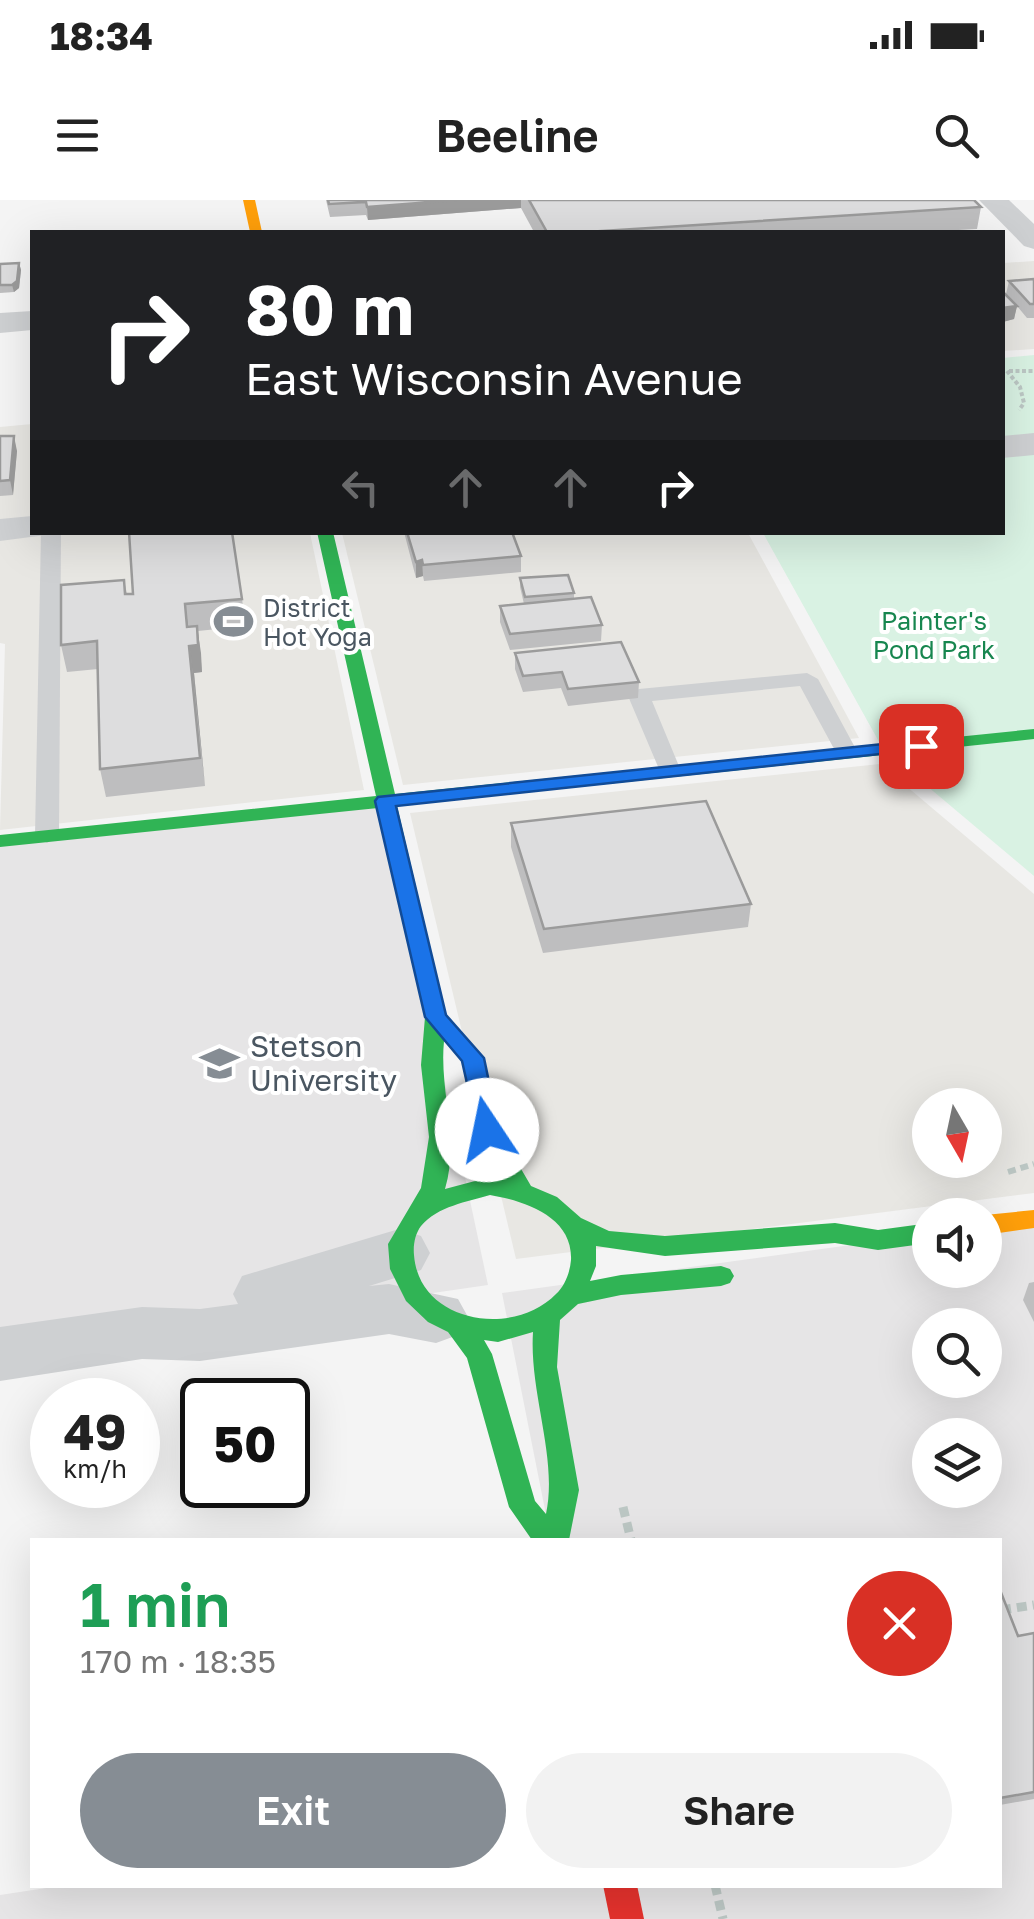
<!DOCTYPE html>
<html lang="en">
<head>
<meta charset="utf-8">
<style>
	:root { --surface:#fff; --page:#f2f2f2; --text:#222; --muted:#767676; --accent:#868d94 }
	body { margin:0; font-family:"Golos Text",sans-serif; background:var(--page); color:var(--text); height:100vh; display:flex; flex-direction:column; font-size:38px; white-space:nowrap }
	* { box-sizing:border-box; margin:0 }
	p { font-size:32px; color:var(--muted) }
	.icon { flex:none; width:55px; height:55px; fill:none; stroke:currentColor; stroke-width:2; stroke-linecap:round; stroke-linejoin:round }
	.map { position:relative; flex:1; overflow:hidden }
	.side { position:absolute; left:30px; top:1338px; width:972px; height:350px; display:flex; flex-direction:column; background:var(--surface); border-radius:0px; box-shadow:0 10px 40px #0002 }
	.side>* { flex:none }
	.guide { position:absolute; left:30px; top:30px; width:975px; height:305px; border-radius:0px; box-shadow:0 10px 40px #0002; background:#202124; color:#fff; overflow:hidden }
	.needle { width:65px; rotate:171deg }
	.tools { position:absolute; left:912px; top:888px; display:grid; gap:20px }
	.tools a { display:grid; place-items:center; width:90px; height:90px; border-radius:50%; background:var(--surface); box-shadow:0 10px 40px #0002; font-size:50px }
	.speed { position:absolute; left:30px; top:1178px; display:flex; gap:20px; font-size:50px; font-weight:700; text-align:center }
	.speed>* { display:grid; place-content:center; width:130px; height:130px; border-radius:50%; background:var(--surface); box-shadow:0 10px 40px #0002; line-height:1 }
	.speed small { font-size:25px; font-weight:400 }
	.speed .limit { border:5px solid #111; border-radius:15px; background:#fff; color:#111 }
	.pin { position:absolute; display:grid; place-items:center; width:85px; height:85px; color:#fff; margin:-42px; border-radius:20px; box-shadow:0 5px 15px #0006 }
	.me { position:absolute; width:110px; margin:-55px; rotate:349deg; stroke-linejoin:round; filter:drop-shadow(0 0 8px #0008) }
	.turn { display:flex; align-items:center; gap:35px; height:210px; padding:0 50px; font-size:45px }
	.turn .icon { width:130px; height:130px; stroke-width:2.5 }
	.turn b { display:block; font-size:70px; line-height:85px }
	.lanes { display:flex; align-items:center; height:95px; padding:0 50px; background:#0003; justify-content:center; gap:50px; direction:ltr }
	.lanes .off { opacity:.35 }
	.round { display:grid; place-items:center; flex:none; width:105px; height:105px; border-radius:52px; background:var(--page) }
	.summary { display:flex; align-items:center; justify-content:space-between; height:170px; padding:0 50px }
	h1 { font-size:60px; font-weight:600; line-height:75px; color:#1e9e55 }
	.cta { display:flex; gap:20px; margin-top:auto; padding:20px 50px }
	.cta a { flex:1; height:115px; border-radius:60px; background:var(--accent); color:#fff; font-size:40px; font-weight:600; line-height:115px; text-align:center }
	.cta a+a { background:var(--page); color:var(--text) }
	.status { display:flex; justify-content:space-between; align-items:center; height:70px; padding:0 50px; background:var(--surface); direction:ltr }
	.status svg { height:28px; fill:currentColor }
	header { display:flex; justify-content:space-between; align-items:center; height:130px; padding:0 50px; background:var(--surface); font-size:45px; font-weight:600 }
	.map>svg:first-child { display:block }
</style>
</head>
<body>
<div class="status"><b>18:34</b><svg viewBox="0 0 49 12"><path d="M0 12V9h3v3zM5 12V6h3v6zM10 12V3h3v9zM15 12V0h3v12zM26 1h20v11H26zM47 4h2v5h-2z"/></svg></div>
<header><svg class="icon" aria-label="menu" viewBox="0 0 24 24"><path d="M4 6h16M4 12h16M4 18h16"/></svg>Beeline<svg class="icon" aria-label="search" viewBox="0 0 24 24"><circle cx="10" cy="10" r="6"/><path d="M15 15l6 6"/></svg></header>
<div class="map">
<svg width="1034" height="1719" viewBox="0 0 1034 1719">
	<rect width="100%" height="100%" fill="#f4f4f4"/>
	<g fill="#e8e7e3" fill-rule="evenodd">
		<path d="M1034,61V149L1003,151V63Z"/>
		<path d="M32,224V318L0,320V227Z"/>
		<path d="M73,332L310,333L364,590L0,630L5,444L0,443V339Z"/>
		<path d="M342,333H748L859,538L403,585Z"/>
		<path d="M880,564L1034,694V993L516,1059L410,613ZM930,905H985V960H930Z"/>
	</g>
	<g fill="#e6e5e6" fill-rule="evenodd">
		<path d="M385,601L488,1085L0,1156V641Z"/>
		<path d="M1034,1019V1719H0V1695L66,1685H1000V1340H551L502,1093L930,1034V1070H985V1026ZM930,1125H985V1180H930ZM930,1235H985V1290H930Z"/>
	</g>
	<g fill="#d9f2e3">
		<path d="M1034,155V236L1003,238L1002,158Z"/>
		<path d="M1034,244V676L883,549L763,333L1002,332L1003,247Z"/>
	</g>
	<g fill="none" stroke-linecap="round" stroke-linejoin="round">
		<g stroke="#bcc7c4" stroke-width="4" stroke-dasharray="4 2.5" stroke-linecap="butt">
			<path d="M1007,171L1020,187L1024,203L1019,210"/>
			<path d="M1009,171H1034"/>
		</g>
		<path stroke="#bcc7c4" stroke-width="6" stroke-dasharray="8 5" stroke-linecap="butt" d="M1008,972L1034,964"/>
		<g stroke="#bcc7c4" stroke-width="9" stroke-dasharray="10 6" stroke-linecap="butt">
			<path d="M623,1307L631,1340"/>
			<path d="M1001,1410L1034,1405"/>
			<path d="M715,1685L723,1719"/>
		</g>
		<g fill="#ced0d2" fill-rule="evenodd">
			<path d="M41,332H61L59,636L47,643L35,636Z"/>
			<path d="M807,473L818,479L858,553L855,558H839L800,486L652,501L681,571L678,576H662L628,496L639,489Z"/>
		</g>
		<g fill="#ced0d2" fill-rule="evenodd">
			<path d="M979,0H1009L1034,24V49L1024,46Z"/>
			<path d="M32,111V130L0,133V113Z"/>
			<path d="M1034,233V255L1002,258V236Z"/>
			<path d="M32,316V332L46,335L0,341V319Z"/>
			<path d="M399,1029L421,1036L430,1053L421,1070L369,1086L389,1084L458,1099L468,1117L458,1135L436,1143L389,1134L200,1161L142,1159L0,1181V1127L142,1107L200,1109L238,1104L233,1094L242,1076Z"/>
		</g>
		<path fill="#30b455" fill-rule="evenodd" d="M317,332H333L395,594L1034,529V539L397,606L446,815L484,859L499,931L531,986L557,997L581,1018L609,1031L665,1036L835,1023L878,1030L930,1023V1043L878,1050L835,1043L665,1056L596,1046V1066L590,1081L621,1075L721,1066L730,1069L734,1076L730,1083L721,1086L621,1095L578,1104L560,1120L557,1167L579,1290L569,1340H532L509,1307L467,1158L448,1132L428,1122L406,1101L390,1069L388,1044L421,988L429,937L421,865L425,817L378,608L0,647V635L376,596ZM444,841L462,861L475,931L502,979L490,977L445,989C460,938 439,892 444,841ZM490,995C525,1001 573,1017 571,1060C570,1072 565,1086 556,1094C513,1138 419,1123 414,1055C413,1045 415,1034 421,1026C438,1006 467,1002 490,995ZM533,1132C529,1193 558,1258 546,1314L535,1301L492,1154L484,1140L498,1142Z"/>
		<g fill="#ff9f0a" fill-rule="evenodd">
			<path d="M243,0H255L262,32H250Z"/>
			<path d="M1034,1010V1028L985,1035V1015Z"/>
		</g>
		<path fill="#e5322d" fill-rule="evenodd" d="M603,1685H637L644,1719H610Z"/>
	</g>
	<g fill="#bebebf">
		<path d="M326,0H974L981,7L977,29L922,32H534L521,8L368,20L366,15L330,17Z"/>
		<path d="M19,63L21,70L19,88L14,92L0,93V64Z"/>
		<path d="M1034,79V118H1027L1017,106L1014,119L1002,122V91L1006,94L1009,81Z"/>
		<path d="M0,236L17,251L13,295L0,296Z"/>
		<path d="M232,332L246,426L198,431L202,472L194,473L205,586L106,597L100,569L98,469L67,472L61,445L124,380L127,394H133Z"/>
		<path d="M404,332H512L521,356V372L424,381L423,376L416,378Z"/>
		<path d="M520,378L574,393V399L602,425L601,441L510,450L500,422V406L524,404L520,387Z"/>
		<path d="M515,453L639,482L638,498L568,506L561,488L523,492L515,469Z"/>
		<path d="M511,623L751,704L748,727L543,753L511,647Z"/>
		<path d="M1034,1082V1122L1023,1100L1029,1083Z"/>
		<path d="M1000,1390L1018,1436L1034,1433V1599L1000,1605Z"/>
	</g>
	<g fill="#9b9b9b">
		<path d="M457,0H521V8L368,20L367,7Z"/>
		<path d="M19,63L21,70L19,88L14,92L12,85Z"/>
		<path d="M1017,106L1014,119L1003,122L1002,108Z"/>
		<path d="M14,236L17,251L13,295L10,280Z"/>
		<path d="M422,360L423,376L416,378V362Z"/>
		<path d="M185,404L189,432L197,426L201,453L202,472L194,473L205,586Z"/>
	</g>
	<g fill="#ddddde" stroke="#9b9b9b" stroke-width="2.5">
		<path d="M328,0H457L367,7L366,2L329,4Z"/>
		<path d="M529,0H974L981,7L586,32H547Z"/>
		<path d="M19,63L17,81L12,85H0V64Z"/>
		<path d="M1034,79V104H1030L1009,81Z"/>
		<path d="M1002,91L1017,106L1002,108Z"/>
		<path d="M0,236H14L10,280L0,281Z"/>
		<path d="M129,332H232L242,399L185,404L187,427L197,426L198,445L189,446L200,558L100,569L97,441L61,445V385L124,380L125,394H133Z"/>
		<path d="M407,332H512L521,356L423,365L422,360L416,362Z"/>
		<path d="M568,375L574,393L525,397L520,378Z"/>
		<path d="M591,397L602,425L510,434L500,406Z"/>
		<path d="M621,442L639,482L568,489L562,472L523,476L515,453Z"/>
		<path d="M706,601L751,704L544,729L511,623Z"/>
		<path d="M1000,1390L1018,1436L1034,1433V1592L1000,1598Z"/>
	</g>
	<path fill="#1a73e8" stroke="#114b97" stroke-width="2.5" d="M921,540L927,542V549L396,606L446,815L484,858L499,930L487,939L479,937L462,861L425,817L375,601L378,597Z"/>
	<defs>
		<symbol id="stadium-bare" viewBox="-9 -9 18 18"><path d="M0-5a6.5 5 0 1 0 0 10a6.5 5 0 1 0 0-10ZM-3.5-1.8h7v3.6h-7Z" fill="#868d94" stroke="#fff" stroke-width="2.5" paint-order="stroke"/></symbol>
		<symbol id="university-bare" viewBox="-9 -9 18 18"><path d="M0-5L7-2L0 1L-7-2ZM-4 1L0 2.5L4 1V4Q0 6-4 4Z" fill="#868d94" stroke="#fff" stroke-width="2.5" paint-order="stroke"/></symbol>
	</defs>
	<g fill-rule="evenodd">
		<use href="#stadium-bare" x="206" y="394" width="55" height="55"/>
		<use href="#university-bare" x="192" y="836" width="55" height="55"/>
	</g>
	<g text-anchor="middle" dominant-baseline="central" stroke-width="8" stroke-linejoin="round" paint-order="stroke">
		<g font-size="25" fill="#4a5661" stroke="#fff" text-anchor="start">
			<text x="263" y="407">District<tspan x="263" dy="29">Hot Yoga</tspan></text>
		</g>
		<g font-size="25" fill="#17864f" stroke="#fff">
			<text x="934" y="420">Painter's<tspan x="934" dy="29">Pond Park</tspan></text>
		</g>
		<g font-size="30" fill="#4a5661" stroke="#fff" text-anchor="start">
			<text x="250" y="846">Stetson<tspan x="250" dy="34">University</tspan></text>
		</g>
	</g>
</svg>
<div class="tools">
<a><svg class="needle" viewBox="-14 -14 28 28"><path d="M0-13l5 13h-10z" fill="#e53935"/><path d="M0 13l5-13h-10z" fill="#767676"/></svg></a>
<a><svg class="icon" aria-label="sound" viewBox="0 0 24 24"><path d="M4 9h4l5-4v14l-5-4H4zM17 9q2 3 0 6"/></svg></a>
<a><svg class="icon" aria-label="search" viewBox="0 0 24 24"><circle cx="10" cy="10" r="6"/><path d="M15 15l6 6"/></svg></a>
<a><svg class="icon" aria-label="layers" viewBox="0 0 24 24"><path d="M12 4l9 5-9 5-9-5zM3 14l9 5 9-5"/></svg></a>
</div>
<div class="speed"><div>49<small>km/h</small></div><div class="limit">50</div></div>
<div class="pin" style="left:921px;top:546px;background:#d93025"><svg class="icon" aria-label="arrive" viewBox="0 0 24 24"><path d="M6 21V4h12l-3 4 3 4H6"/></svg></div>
<svg class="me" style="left:487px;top:930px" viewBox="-20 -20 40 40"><circle r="19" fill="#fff"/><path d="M0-13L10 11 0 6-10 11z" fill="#1a73e8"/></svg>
<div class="guide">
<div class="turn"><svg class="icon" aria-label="right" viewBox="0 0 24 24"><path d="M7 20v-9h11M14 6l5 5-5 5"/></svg><div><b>80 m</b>East Wisconsin Avenue</div></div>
<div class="lanes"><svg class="icon off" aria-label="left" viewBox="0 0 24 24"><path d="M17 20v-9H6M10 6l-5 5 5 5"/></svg><svg class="icon off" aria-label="ahead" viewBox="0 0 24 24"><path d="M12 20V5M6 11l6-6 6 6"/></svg><svg class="icon off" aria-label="ahead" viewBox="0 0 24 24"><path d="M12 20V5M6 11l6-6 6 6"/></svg><svg class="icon" aria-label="right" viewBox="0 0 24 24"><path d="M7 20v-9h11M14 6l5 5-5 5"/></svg></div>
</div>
<section class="side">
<div class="summary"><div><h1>1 min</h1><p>170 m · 18:35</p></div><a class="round" style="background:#d93025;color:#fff"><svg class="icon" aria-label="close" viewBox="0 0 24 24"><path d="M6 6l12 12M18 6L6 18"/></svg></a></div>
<div class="cta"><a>Exit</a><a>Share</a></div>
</section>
</div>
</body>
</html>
